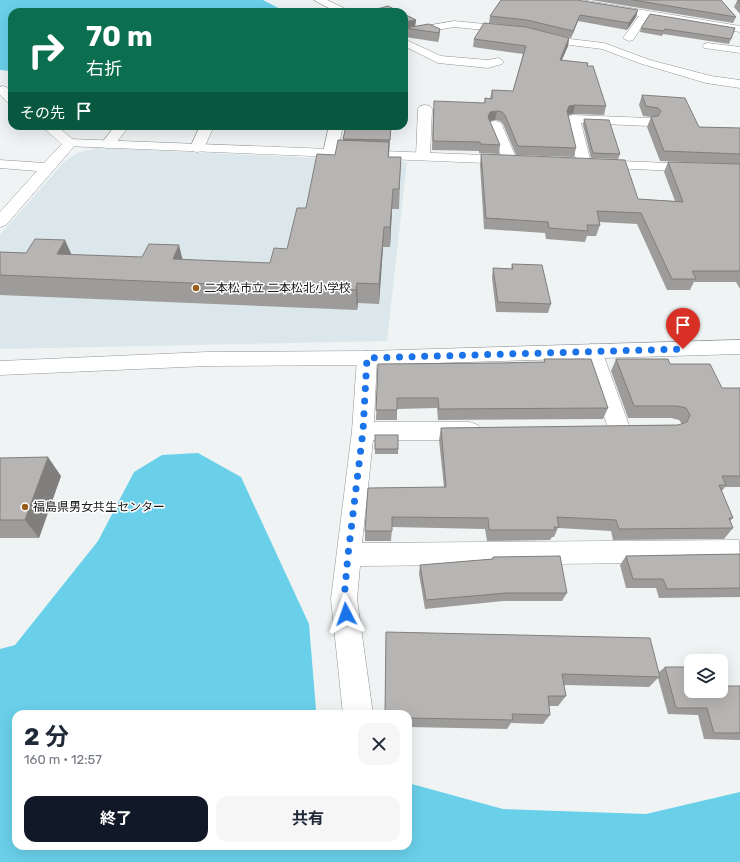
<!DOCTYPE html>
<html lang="ja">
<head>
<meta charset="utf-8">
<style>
	:root { --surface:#fff; --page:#f6f6f7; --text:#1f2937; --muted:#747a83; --accent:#111827 }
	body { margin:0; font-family:Rubik,"Noto Sans JP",sans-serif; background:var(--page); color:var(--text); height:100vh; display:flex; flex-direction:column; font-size:15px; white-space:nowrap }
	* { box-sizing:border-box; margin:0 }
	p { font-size:13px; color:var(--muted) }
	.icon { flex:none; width:22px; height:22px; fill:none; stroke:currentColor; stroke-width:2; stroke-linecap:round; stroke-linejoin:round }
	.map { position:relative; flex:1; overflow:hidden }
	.panel { position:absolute; left:12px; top:710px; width:400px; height:140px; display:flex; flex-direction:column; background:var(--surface); border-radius:12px; box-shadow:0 4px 16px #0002 }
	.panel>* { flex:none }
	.banner { position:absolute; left:8px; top:8px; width:400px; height:122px; border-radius:12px; box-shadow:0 4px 16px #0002; background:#0b6e4f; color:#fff; overflow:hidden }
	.controls { position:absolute; left:684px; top:654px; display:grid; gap:8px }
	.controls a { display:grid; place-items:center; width:44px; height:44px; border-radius:8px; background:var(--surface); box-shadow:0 4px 16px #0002; font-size:20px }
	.pin { position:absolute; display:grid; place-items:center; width:34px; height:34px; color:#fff; margin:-41px -17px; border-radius:50% 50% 50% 0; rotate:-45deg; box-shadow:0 0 4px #0007 }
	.pin .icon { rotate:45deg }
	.me { position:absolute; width:44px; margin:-22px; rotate:356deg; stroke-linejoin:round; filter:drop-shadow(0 0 3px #0008) }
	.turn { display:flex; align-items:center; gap:14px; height:84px; padding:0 12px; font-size:18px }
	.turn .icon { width:52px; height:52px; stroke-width:2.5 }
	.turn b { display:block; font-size:28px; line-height:34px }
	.then { display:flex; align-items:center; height:38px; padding:0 12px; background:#0003; gap:8px; font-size:15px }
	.round { display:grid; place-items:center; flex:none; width:42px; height:42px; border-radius:12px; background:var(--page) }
	.headline { display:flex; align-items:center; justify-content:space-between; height:68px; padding:0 12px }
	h1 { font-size:24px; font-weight:700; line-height:30px }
	.cta { display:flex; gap:8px; margin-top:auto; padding:8px 12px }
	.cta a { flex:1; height:46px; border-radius:12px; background:var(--accent); color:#fff; font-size:16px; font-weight:700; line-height:46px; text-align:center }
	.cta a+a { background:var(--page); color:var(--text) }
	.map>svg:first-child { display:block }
</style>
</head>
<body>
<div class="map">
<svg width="740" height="862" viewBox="0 0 740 862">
	<rect width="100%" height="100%" fill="#eff3f4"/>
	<path fill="#dbe7eb" d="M98,148L407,162L387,341L0,349V235L65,161L77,153Z"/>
	<g fill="#6ad0ea">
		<path d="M0,0H263L286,12H12V71L0,70Z"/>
		<path d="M198,453L241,477L309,624L316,710L319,714H16V846H408V783L503,809L646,814L740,792V862H0V649L15,645L98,541L134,472L162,455Z"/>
	</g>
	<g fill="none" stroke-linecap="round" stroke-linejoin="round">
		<defs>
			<g id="street">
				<path d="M314,0H327L348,10L349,12H336Z"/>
				<path d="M558,0H582L740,26V32L648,17L633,40L629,41L623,38L639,16L563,3Z"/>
				<path d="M454,21L525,28L570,39L604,43L650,60L711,76L740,80V88L706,83L642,64L602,49L570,45L525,34L454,27L404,36V30Z"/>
				<path d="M404,39L441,56L488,60L498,58L502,60L504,62L502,64L488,68L438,63L404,46Z"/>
				<path d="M708,43L740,47V53L704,48L702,46L704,44Z"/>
				<path d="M2,86L6,87L12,92V103L7,102L0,95V87Z"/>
				<path d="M425,105L430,106L432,109L430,156L428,159L423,160L418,159L416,156L418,109L420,106Z"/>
				<path d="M573,115L649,118L654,119L656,122L654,125L649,126L581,123L591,163L589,166L584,167L579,166L577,163L566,119L568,116Z"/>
				<path d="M495,121L500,122L502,125L517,160L515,163L510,164L505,163L503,160L488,125L490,122Z"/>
				<path d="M41,126H57L77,143L6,225L0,227V212L37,171L0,168V160L44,163L62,144Z"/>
				<path d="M115,126H129L113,147L108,148L103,147L101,144Z"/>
				<path d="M200,126H214L204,148L202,151L197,152L192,151L190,148Z"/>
				<path d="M329,126H343L337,153L335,156L330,157L325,156L323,153Z"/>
				<path d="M592,344L599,346L602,351L630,428L627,434L619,436L611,434L608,428L582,351L585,346Z"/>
				<path d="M367,351L374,353L377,358L374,422H470L478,425L481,431L478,437L470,440H373L362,543L739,540L740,562L360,566L357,599L373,714H343L331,599L352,431L357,358L360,353Z"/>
			</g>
			<g id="secondary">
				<path d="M70,139L511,156L516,157L518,160L516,163L511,164L65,146L63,143L65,140Z"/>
				<path d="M597,160L740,166V174L592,167L590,164L592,161Z"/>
				<path d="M740,340V354L367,365L207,366L0,375V361L207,352L367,351Z"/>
			</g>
		</defs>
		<use href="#street" stroke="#919596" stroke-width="1"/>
		<use href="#secondary" stroke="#919596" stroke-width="1"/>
		<use href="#street" fill="#fff" fill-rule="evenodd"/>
		<use href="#secondary" fill="#fff" fill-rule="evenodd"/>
	</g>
	<g fill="#9d9c9a">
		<path d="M501,0L636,17L627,30L578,21L571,38L525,27L489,23L490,16Z"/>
		<path d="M591,0H721L736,17L733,23Z"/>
		<path d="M740,0V14L734,7L737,1Z"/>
		<path d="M404,14L416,20L415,26L440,29L439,38L438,42L405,37V29H404Z"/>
		<path d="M641,28H735L729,44L663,34L662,36L640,32Z"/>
		<path d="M569,38L568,46L562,60L587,66L606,106L604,115L573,114L568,115L576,148L574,157L516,155L503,124L500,121L495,120L490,121L500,145L499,154L479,153V151L432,150L433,109L484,103L485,98L490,99L492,90L513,91L523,54L473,47L474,39Z"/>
		<path d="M642,95L699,127L740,128V289L736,282H694L690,290H667L637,224L599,222L600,225L596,236H587L585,242L546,239L545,233L484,229L480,165L481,154L638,199L675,201L664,172L668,162L732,164L660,161L647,127L651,117H652L643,116L639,105Z"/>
		<path d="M584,119L620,154L618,159L591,158L583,125Z"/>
		<path d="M150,126H197L195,129Z"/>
		<path d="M245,126H279L278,129H245Z"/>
		<path d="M346,126H391L389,157H401L399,209H392L390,247H383L379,304L358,303L357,310L0,295V252L270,263L287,249L306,208L343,140Z"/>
		<path d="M512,264L551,304L548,313L496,312L492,278L493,268L511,269Z"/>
		<path d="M544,359L608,408L603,419L438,420L437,408L397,409V420H376L378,364L500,363L544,362Z"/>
		<path d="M616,359L670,364L722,388H740V487H725L722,491L733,518L730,521L733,528L724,539L613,540L611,531L558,528L554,537H552L550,540L487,541L485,529L392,527L391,541H365V531L444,487L439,440L441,428L678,425L682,424L679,420L671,418H628L611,371Z"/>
		<path d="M375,435L398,449V454H375Z"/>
		<path d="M0,458L61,476L39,538H0Z"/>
		<path d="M740,554V597L659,598L656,588H626L620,565L626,556Z"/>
		<path d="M493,557L567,593L562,601H503L425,609L419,574L420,565L492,559Z"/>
		<path d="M386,632L659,672L665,667L691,691L740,686V740L704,739L698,715L668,714L658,678L649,687L564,685L566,696L558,706H549L550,715L543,724L511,723L507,729L408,727V714H385Z"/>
	</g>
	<g fill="#807f7d">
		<path d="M638,10L636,17L627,30L629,23Z"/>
		<path d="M580,15L578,21L571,38L573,31Z"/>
		<path d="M416,20L415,26L404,29V22Z"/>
		<path d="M440,29L439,38L438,42L439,33Z"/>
		<path d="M569,38L568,46L558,68L560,60Z"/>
		<path d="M575,105L573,114L567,115V111L569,106Z"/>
		<path d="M497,111L495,120L489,121L488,117L490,112Z"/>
		<path d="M393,189L392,209L390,247V227Z"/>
		<path d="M384,227L383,247L379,304V284Z"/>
		<path d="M65,240L74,260L57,254Z"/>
		<path d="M179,245L184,265L173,259Z"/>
		<path d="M357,283L358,303L357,310L356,290Z"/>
		<path d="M48,457L61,476L39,538L25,520Z"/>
	</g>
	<g fill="#b7b5b3" stroke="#807f7d">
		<path d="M501,0H577L638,10L629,23L580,15L573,31L527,20L490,16Z"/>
		<path d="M633,0H721L736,17Z"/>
		<path d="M740,0V4L737,1Z"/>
		<path d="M388,6L400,12H366Z"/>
		<path d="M404,14L416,20L404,22Z"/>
		<path d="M650,14L735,28L731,39L665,29L663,31L641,28Z"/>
		<path d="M484,23L526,27L569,38L560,60L588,63L587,66H593L606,106L575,105L569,106L567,111L576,148L518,146L505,115L502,112L497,111L490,112L488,117L500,145L480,144V142L433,141L434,101L485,103V98L492,99V90L513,91L526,46L474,39Z"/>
		<path d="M429,24L440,29L439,33L405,28Z"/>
		<path d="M642,95L685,98L699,127L740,128V154L664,151L651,117L658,116L661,111L658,108L646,106Z"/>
		<path d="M584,119L609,120L620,154L593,153Z"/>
		<path d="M346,126H391L390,140L343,139Z"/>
		<path d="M338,140L389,142L388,157H401L399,189H393L390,227H384L379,284L357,283L356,290L0,275V252L26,253L35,239L65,240L57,254L142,257L149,244L179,245L173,259L270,263L274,248L287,249L297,208H306L317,154L335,155Z"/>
		<path d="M481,154L625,160L638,199L683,202L668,162L740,164V271H692L696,279H672L641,213L597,211L600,225H587L588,231L549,228L548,222L486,218Z"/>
		<path d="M512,264L542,265L551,304L498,302L493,268L513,269Z"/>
		<path d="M544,359H591L608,408L439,409L438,398H397V410H376L378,364L500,363L545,362Z"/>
		<path d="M616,359H668L670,364H710L722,388H740V476H722L726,485H719L733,518H729L733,528L619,529L616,520L557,517L559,527H554L555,530H489L488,518L392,517V531H365L368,488L446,487L441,428L678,425L687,422L690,415L686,408L677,406H634Z"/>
		<rect x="375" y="435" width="23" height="14"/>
		<path d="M48,457L25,520H0V458Z"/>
		<path d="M740,554V588L667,589L663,579H633L626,556Z"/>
		<path d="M560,556L567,593H507L426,600L420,565L493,559V557Z"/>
		<path d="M386,632L650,638L660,677L562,674L566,696H548L550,715L512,714L513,720L408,718V714H385Z"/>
		<path d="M665,667H691V691H721V686H740V733H714L707,708H676Z"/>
	</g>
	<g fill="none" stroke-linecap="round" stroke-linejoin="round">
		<path stroke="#1a73e8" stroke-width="7" stroke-dasharray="0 12.6" d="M346,614L344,599L348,555L363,431L367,358L683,349"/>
	</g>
	<g fill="#995e1e" stroke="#fff" stroke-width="1.5">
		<circle cx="196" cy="288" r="4"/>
		<circle cx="25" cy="507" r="4"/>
	</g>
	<g text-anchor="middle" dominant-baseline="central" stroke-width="3" stroke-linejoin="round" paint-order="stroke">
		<g font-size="12" fill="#161718" stroke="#fff" text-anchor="start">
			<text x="204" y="288">二本松市立 二本松北小学校</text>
			<text x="33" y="507">福島県男女共生センター</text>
		</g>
	</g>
</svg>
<div class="controls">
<a><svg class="icon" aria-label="layers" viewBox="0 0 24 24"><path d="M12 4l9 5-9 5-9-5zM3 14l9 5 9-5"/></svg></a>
</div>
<div class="pin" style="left:683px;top:349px;background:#d93025"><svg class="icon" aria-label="arrive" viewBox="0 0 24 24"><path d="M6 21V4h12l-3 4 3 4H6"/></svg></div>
<svg class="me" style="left:346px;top:614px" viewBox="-20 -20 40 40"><path d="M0-17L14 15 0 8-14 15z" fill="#1a73e8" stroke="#fff" stroke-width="4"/></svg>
<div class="banner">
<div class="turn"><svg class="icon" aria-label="right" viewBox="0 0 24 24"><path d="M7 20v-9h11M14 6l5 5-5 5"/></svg><div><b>70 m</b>右折</div></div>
<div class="then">その先<svg class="icon" aria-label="arrive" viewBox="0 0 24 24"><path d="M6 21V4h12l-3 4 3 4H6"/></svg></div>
</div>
<section class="panel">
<div class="headline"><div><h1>2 分</h1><p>160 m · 12:57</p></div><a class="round"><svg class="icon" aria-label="close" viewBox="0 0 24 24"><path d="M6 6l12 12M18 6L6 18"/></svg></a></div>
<div class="cta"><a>終了</a><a>共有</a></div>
</section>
</div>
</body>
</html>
